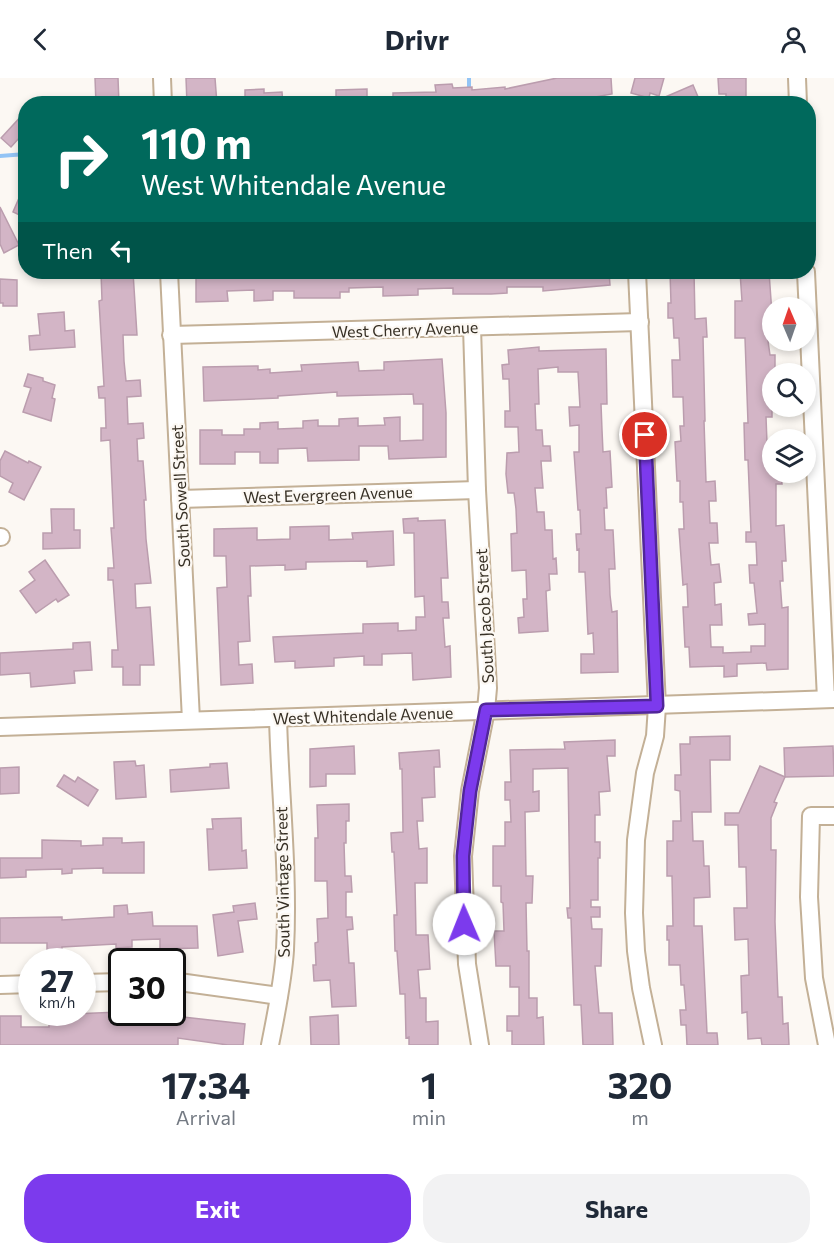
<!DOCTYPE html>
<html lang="en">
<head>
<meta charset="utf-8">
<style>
	:root { --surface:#fff; --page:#f2f2f3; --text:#1f2937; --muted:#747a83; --accent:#7c3aed }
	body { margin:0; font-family:Commissioner,sans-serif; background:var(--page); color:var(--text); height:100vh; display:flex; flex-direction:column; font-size:22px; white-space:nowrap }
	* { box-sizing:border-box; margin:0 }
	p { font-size:20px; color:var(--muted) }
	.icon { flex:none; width:33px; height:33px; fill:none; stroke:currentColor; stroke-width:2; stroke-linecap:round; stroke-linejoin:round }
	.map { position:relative; height:967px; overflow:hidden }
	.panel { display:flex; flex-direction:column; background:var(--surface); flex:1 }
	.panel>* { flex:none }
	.top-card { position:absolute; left:18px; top:18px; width:798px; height:183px; border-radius:24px; box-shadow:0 3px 9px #0003; background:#00695c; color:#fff; overflow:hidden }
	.needle { width:39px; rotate:358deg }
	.tools { position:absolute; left:762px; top:219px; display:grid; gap:12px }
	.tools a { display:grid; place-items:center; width:54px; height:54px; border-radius:50%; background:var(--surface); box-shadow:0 3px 9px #0003; font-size:30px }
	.speed { position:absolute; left:18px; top:870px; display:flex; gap:12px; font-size:30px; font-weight:700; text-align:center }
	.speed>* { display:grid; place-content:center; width:78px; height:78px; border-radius:50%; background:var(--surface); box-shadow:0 3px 9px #0003; line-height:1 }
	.speed small { font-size:15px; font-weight:400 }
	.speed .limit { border:3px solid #111; border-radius:9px; background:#fff; color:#111 }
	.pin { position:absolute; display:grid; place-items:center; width:51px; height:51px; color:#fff; margin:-26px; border:3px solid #fff; border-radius:50%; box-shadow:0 2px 6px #0007 }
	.me { position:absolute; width:66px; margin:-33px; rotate:359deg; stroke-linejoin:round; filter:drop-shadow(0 0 4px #0008) }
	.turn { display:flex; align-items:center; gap:21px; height:126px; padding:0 24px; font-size:27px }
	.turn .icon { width:78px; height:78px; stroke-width:2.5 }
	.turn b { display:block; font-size:42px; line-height:51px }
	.then { display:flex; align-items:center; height:57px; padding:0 24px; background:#0003; gap:12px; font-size:22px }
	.eta { display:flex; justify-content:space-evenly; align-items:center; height:102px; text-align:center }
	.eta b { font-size:36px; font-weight:700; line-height:42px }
	.cta { display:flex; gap:12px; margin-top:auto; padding:12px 24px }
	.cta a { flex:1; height:69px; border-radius:24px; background:var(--accent); color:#fff; font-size:24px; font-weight:700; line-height:69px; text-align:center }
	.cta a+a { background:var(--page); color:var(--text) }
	header { display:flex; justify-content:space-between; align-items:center; height:78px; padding:0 24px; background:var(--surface); font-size:27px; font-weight:700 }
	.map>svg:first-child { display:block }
</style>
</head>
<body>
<header><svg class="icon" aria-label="back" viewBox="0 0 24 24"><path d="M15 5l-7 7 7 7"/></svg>Drivr<svg class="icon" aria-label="person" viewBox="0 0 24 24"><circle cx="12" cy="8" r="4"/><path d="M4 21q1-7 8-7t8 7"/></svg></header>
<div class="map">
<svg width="834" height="967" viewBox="0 0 834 967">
	<rect width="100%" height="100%" fill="#fcf8f3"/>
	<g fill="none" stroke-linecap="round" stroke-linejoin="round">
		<g stroke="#93c4f5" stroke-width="4">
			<path d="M469,0V14"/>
			<path d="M0,78L26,76"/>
		</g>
	</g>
	<g fill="#d3b5c6" stroke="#bb9dae" stroke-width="1.5">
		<path d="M95,0H118L119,26H96Z"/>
		<path d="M186,0H215L217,26H187Z"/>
		<path d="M557,0H611L612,16L579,22V26H393V15L436,14L435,7L452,6L453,10L472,9V12L505,9V11Z"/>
		<path d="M635,0H664L659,18L650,15L649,20L631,15Z"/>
		<path d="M718,0H746V26H726V16H719Z"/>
		<path d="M693,7L701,26H649Z"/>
		<path d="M264,11V15L282,14L283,26H245V12Z"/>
		<path d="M367,11V26H336V12Z"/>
		<path d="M26,33V65L20,59L11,69L1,60Z"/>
		<path d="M26,104V140L13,134Z"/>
		<path d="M0,129L19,167L4,175L0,166Z"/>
		<path d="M133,194L137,257H123L124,283L126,303L140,302L141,318L127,319L128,346L143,345L144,360L137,361L138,383H143L146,422H144L146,461L151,505L135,506L136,530L150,529L154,587H140V607H123V589H112V572H118L113,502H108V490H114L111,450H114L110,362L101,363V350H106L105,320H99L98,309L104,308L99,223L102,222L101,195Z"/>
		<path d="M196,194H609L610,207L543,213V209H507V215L491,216H453V210L418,211V217L383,218V209L349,210V214H340V220H294V213H273V222L254,223V212L227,213L228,223L196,224Z"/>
		<path d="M670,194H694L695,241L706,240L707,259H703L705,343H704L706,404L715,403L716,423H709L710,445H717L718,465H709L711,487L719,486L721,504L714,505L715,527L721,526L722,547H710L711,569H723V575L751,574V568H765V546L749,547L748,536L757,535L754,505H750L749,487H757L756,464H746V454H751L748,382H745L744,345H748L745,260H735V223H742L740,194H769L772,236H768V263L770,277H775V296H772V339H766L767,365H772V394H781L782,406H776V448L784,447L786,483H782L783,503H780L782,530L788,529V591L767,592L766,585L737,586V598L724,599V588L690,589L689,569H685L683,529H688L687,506L683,507L679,451H684L683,424H680V403H677L675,364L681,363L680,348H684L683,319H673L672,282H680L679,260H674L673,240H668V225H671Z"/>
		<path d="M0,201L17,202V228H3V225H0Z"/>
		<path d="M64,234L65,253L74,252L75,269L30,272L29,258L40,257L38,236Z"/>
		<path d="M539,269V273L606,271L607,326H601L602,352L603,374L610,373L612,409L606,410L607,430H604L605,452H613L615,491H609L610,517L612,534L617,533L618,594L581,595V576H594L593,555L588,556L585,494H579V471L577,472L576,456H581L580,432H578L574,374H579V347L570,348L569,329H580L578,294H558V289L538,291L539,326H535L536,352H542L543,368H550L551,383H541L543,410H535L537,434H544L545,452H552L553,481L556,480L557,496H549L550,512L546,513L548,553L519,555L518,540L524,539L523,521H527L526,492L512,493L511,456L517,455L516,431L514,415H508L506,396L507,375L519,374L518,349H505V333H510L509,301H503L502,287L509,286L508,272Z"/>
		<path d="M442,281L446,335V379L389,381L388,368H359V382L308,383L307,370L278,371V385H260V374H235V386H200V352H222V357H244V351H260V345L278,344V351L303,350V343L318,342V348H339V341L358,340V348L385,347L384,340L400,339V363L423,362V326H414L413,316L337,318V314L278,318V320L204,323L203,289L258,288V292L270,291V295L302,293L301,287L358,284L359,293L384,292V284Z"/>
		<path d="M28,296L43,300V303L55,307L52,320L55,321L51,343L23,334L31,310L24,308Z"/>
		<path d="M5,373L28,385L29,383L41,389L24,422L9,414L13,405L0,398V383Z"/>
		<path d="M51,431H74V452H80V470L43,471V455H52Z"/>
		<path d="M418,440V443L445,442L448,500H441L442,524H448L449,540H443L445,569L450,568L451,599L413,602L412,575L382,576V587H364V578L334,580V588L295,590V583L275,584L273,559L363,555V546L398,545V553L416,552V539H425L424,518L415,519L414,455H404L403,441Z"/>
		<path d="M329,448V462L353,461L352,455L393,453L394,487L367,489V483L306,484V491L285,492V487L250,488L251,518H248L250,563L238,564L239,587L252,586L253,605L221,607L217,510L227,509L226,478H214V451L257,450V462L290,461V449Z"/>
		<path d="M45,482L69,517L58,524L56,521L36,535L20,513L35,502L29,494Z"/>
		<path d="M90,564L92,592L74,593L75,605L31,609L30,595L0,597V575L73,571V565Z"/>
		<path d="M730,658V682H710L711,734H692L693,763H703L704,788H709L710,819L694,820V848H702L707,955H717L718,967H687L686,947H681L680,932H686L684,907H681L680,887H669V862H667V848H673L672,798H667V763H673V743H681L680,713L675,712V697H681L680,666H690V659Z"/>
		<path d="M615,662V678H607L610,713L599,714L600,737H595V764H600V780H598V822H591V829H600V839H591L592,851H602L601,888H595L599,935H612L613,967H583L581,927H574L571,840H568L567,830H570L568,690L533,691V714L539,713V733L525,734L526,798H533L532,825H526L527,873H529V920H537V940L543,939L544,967H512V953H507V938H519V909H510V888H496L494,853H504L503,825L501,824V808H493V768H505V744H511L510,722H505V704H511L510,672L565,671L564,664Z"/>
		<path d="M354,668L355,696H326V708L310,709V671Z"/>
		<path d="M833,668L834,698L785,699L784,670Z"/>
		<path d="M439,672L440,689H434L435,719L422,720L423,743H417L419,771L427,770V805H415L416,857H428L430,891L418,892L420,920H426V944L438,943V967H409V959L406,960L405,916H400L397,873H395L394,837H397L394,774H392L391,755L403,754L402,691H400L399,675Z"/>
		<path d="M135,683L136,688L144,687L146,719L116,721L114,684Z"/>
		<path d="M227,685L229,710L171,714L170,692L210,689V686Z"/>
		<path d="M760,688L785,699L774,724L777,725L771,740V772H776L775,844L778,919H782L783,946L788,945L789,967H762L761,960L748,961L747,934L742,935L741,898L749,897L748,861L735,862L734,830H747L746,789H739L738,747H725V735H739Z"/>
		<path d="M19,689V715L0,716V690Z"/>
		<path d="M64,697L75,704L78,699L98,712L88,728L57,708Z"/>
		<path d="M349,726V743H346V765H344L345,798H351L352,814H346V839H352L353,851L347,852L349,885H354L356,928L332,929L330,902L314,903L313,887H316L315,865L318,864L317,841L328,840L327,803H315V760H318L317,727Z"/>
		<path d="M241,740L242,773L246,772L247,790L209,792L207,751H213L212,741Z"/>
		<path d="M103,760H122V765L144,764V795H103V790L72,791V795L62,796V791L26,792V799L0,800V780H42V762L81,763V768L103,767Z"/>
		<path d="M255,825L257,841L238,843L243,874L218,878L213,837L234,834L233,828Z"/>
		<path d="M127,827L128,836L152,834L153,848H197L198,870L160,871V861L132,862V869L116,870V866L62,869V872H47V865H0V840L62,839V842L114,839V828Z"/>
		<path d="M119,934V940L183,939L245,946L243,967H228L178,960V967H0V938H21V949H49V937Z"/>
		<path d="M338,937L339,967H311L310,939Z"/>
	</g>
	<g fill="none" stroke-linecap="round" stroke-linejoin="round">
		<defs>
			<g id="minor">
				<path d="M162,0L163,26"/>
				<path d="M797,0L798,26"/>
				<path d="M169,194L191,642"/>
				<path d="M637,194L657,628L655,658L645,695L636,762L634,835L636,873L641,910L653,967"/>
				<path d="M806,194L826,621"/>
				<path d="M472,249L477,412L488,610L486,632L470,713L463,778L467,886L480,967"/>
				<path d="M171,257L640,244"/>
				<path d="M180,421L477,412"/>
				<path d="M0,459H1"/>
				<path d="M0,649L834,621"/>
				<path d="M172,903L279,918"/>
				<path d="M82,905L122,904"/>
				<path d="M0,907L32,906"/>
				<path d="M270,967C276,936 283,904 285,872C289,795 280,717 278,640"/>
				<path d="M827,967L814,900L809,819L811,738H834"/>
			</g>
		</defs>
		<use href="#minor" stroke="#c3b096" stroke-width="20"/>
		<use href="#minor" stroke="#fff" stroke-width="16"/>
	</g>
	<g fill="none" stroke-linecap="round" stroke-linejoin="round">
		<defs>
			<path id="route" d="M464,846L463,778L470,713L486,632L657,628L645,357"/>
		</defs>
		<use href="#route" stroke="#51269a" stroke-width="15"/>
		<use href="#route" stroke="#7c3aed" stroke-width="10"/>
	</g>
	<g text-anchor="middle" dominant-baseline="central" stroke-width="4.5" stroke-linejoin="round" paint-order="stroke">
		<g font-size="16" fill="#373025" stroke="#fcf8f3">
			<text transform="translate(405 251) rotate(-2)">West Cherry Avenue</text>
			<text transform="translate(328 416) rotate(-2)">West Evergreen Avenue</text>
			<text transform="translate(180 418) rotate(-93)">South Sowell Street</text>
			<text transform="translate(484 538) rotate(-93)">South Jacob Street</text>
			<text transform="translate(363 637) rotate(-2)">West Whitendale Avenue</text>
			<text transform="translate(282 804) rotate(-91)">South Vintage Street</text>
		</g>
	</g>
</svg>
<div class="tools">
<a><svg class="needle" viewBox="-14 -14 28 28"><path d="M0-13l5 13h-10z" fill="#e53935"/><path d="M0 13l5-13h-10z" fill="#747a83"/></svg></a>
<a><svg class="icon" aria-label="search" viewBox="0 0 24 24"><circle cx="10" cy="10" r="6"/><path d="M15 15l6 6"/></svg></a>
<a><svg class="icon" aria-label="layers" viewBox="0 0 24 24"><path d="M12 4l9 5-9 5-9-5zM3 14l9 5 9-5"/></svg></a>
</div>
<div class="speed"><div>27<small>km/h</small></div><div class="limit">30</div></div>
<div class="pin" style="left:645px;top:357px;background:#d93025"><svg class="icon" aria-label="arrive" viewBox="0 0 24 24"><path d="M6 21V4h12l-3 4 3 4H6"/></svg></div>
<svg class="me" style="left:464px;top:846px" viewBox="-20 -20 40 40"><circle r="19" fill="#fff"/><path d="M0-13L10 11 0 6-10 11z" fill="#7c3aed"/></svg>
<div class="top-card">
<div class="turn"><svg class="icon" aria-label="right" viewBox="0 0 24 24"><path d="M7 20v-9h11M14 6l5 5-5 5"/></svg><div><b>110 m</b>West Whitendale Avenue</div></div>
<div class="then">Then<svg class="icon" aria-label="left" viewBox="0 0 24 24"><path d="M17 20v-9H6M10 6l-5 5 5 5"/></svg></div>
</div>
</div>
<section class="panel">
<div class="eta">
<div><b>17:34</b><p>Arrival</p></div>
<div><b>1</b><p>min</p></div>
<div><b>320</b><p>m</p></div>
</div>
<div class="cta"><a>Exit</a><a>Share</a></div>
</section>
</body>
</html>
